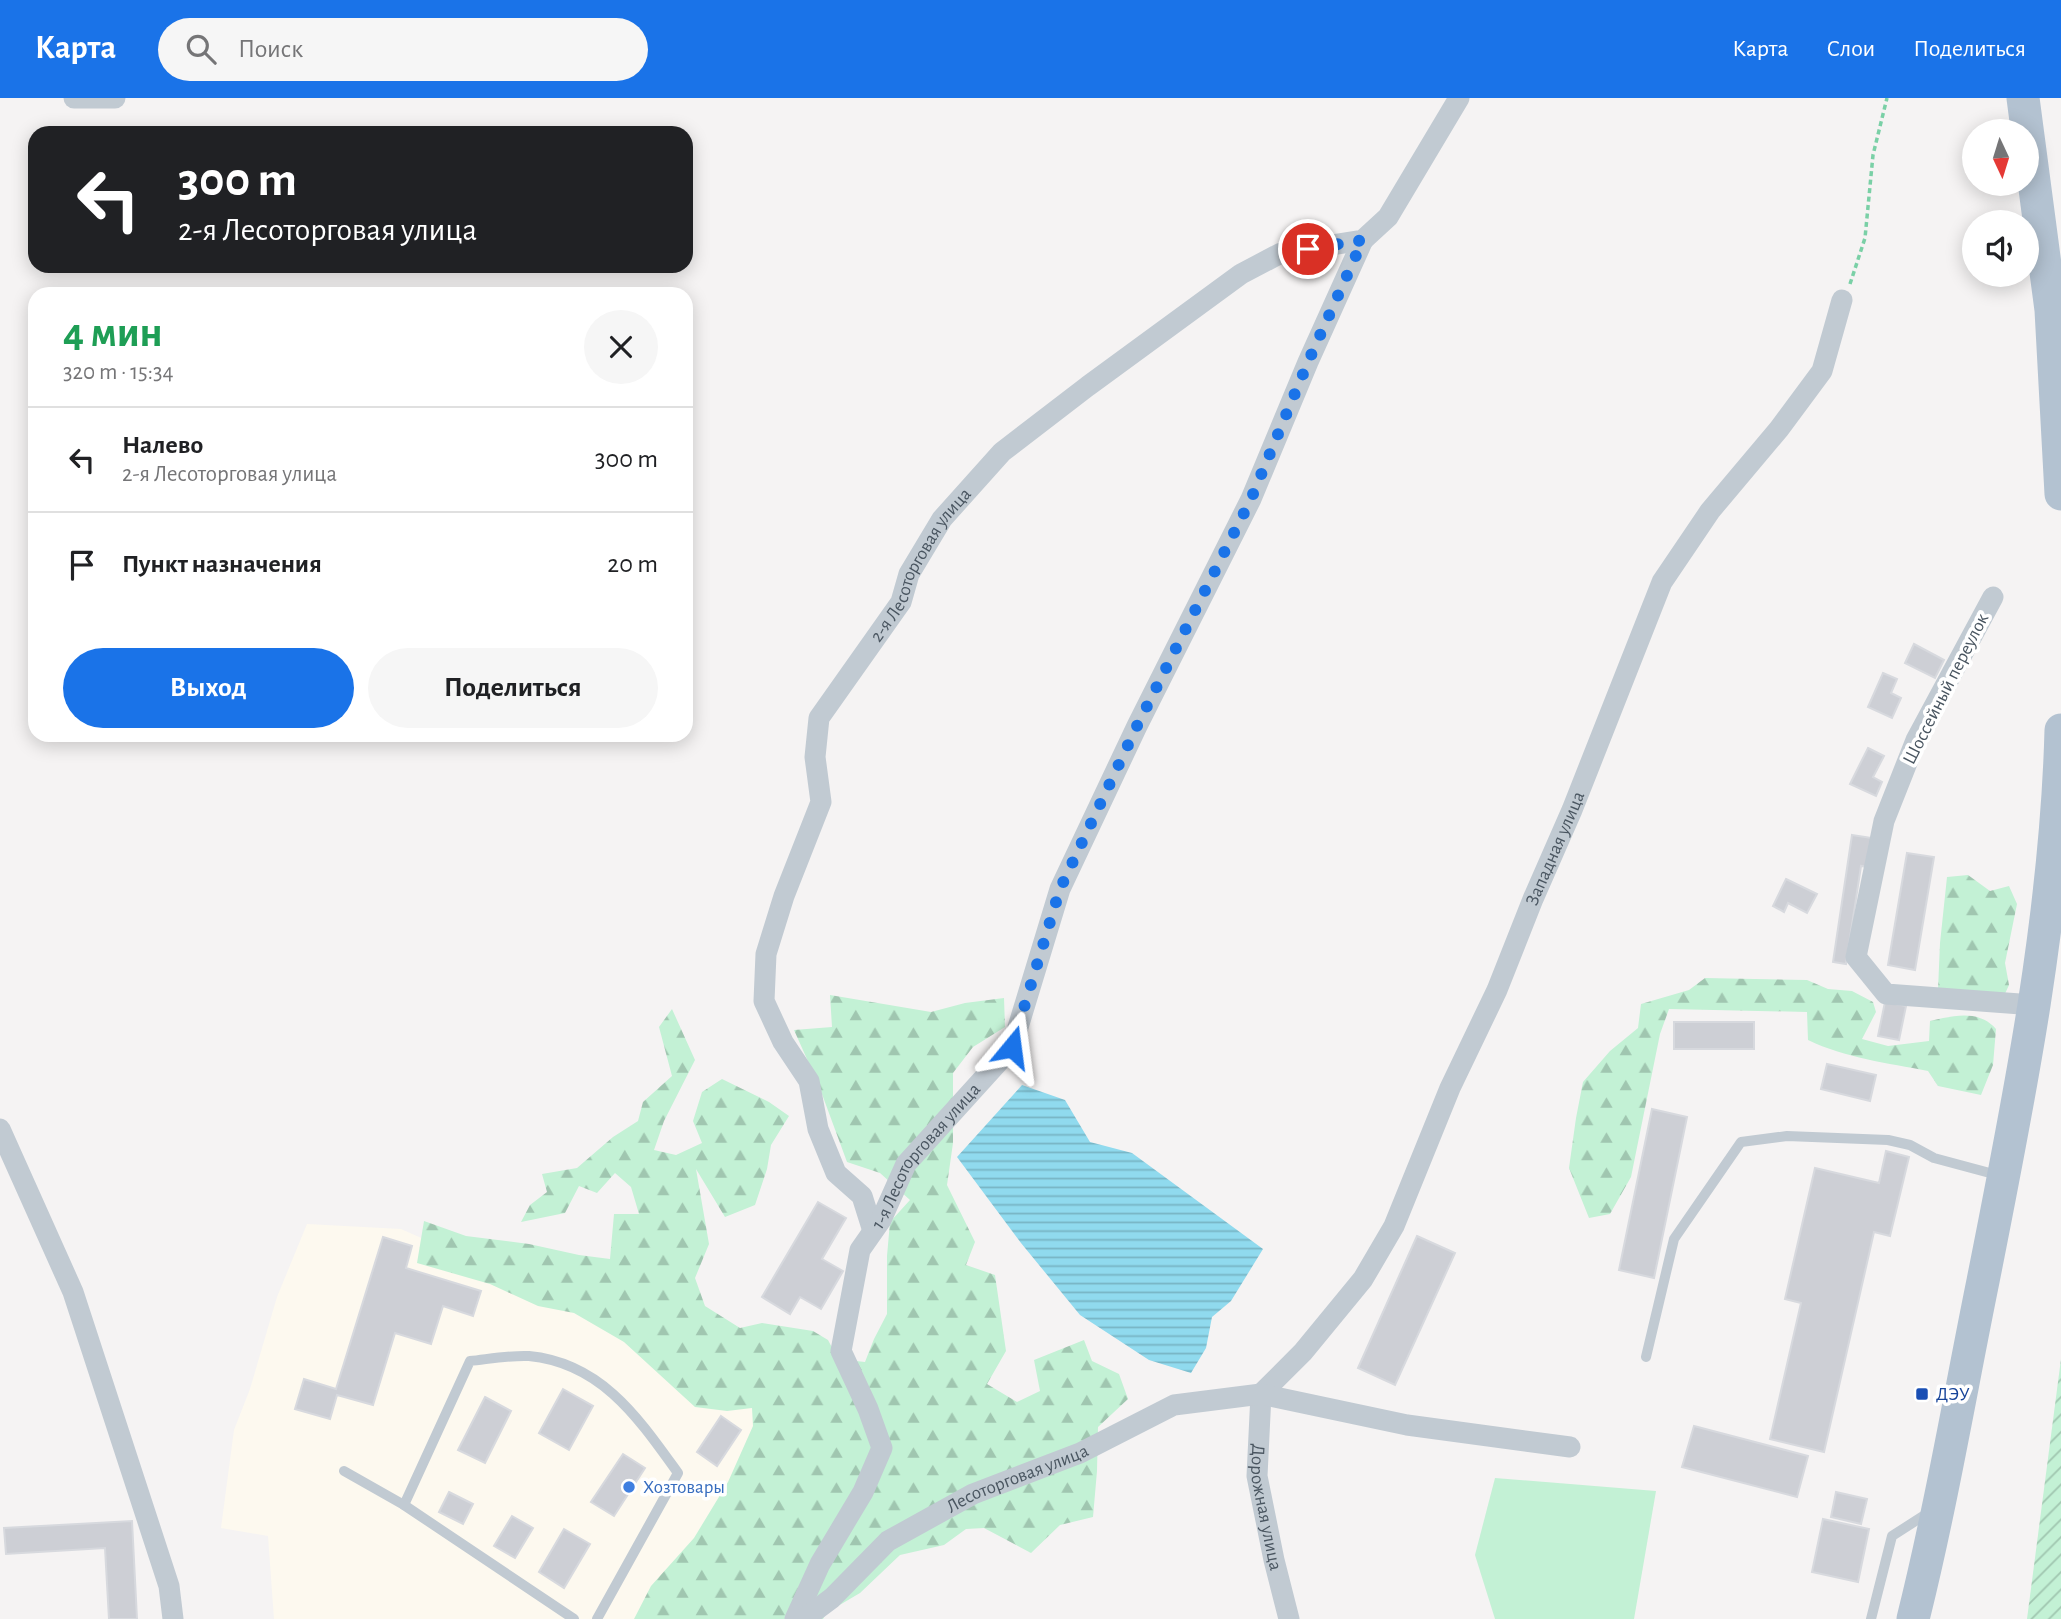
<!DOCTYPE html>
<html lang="ru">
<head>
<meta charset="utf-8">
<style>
	:root { --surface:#fff; --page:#f6f6f6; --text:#202124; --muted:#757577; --line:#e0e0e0; --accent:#1a73e8 }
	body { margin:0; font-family:"Alegreya Sans",sans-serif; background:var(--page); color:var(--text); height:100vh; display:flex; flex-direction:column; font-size:26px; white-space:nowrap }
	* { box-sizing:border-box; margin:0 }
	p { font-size:23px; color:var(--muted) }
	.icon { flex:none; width:38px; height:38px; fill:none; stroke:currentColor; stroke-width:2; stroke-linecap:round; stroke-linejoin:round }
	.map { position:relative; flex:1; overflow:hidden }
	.side { position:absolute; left:28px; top:189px; width:665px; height:455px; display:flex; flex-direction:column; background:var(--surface); border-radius:21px; box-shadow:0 4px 18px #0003 }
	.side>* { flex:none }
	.top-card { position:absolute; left:28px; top:28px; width:665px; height:147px; border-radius:21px; box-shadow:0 4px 18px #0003; background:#202124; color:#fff; overflow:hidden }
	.needle { width:46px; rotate:176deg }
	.buttons { position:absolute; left:1962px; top:21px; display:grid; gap:14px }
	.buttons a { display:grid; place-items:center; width:77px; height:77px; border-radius:50%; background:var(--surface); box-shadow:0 4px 18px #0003; font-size:35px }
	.pin { position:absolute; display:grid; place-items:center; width:60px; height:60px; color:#fff; margin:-30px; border:4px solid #fff; border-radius:50%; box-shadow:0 2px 7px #0007 }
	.me { position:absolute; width:77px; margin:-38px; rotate:16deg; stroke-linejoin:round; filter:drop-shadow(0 0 5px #0008) }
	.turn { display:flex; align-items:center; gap:24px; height:147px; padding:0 35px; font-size:32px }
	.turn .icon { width:91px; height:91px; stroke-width:2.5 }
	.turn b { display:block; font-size:49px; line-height:60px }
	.round { display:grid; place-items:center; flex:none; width:74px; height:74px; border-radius:37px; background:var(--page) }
	.head { display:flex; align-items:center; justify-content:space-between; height:119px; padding:0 35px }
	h1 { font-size:42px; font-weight:700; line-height:52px; color:#1e9e55 }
	.primary-button { display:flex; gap:14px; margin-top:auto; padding:14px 35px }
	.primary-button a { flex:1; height:80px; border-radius:42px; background:var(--accent); color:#fff; font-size:28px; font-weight:700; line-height:80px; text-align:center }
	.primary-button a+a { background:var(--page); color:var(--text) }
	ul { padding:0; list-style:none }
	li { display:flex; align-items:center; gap:21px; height:105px; padding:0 35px; border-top:2px solid var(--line) }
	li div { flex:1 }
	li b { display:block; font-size:26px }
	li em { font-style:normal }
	header { display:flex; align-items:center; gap:42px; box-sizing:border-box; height:98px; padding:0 35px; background:var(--accent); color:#fff }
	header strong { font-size:33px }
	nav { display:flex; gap:38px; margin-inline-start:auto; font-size:24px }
	.search { width:490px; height:63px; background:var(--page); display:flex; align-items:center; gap:18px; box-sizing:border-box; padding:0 24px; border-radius:38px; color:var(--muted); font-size:26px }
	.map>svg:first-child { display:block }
</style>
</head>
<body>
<header>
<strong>Карта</strong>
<div class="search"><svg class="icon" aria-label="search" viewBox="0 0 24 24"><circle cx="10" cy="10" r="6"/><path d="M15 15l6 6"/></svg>Поиск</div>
<nav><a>Карта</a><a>Слои</a><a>Поделиться</a></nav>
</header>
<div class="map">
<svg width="2061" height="1521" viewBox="0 0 2061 1521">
	<defs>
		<pattern id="forest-firs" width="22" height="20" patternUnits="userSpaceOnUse" patternTransform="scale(1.75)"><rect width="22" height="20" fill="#c3f1d5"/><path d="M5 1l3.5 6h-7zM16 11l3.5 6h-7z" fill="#a0c6b0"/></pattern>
		<pattern id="garden-furrows" width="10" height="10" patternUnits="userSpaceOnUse" patternTransform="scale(1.75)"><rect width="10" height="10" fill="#c3f1d5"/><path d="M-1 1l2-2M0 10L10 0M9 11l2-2" fill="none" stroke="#a0c6b0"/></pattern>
		<pattern id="water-rules" width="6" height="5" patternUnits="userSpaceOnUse" patternTransform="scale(1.75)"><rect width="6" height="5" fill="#90daee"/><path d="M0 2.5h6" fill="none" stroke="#78b4c4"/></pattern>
	</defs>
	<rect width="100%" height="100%" fill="#f5f3f3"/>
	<path fill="#fdf9ef" d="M307,1126L401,1131L548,1196L767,1319L648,1521H274L268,1438L221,1430L234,1332L250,1291L277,1199Z"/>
	<path fill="#c3f1d5" d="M1495,1380L1656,1393L1634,1521H1495L1475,1457Z"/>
	<g fill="url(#forest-firs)">
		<path d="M1968,777L1990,793L2009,788L2017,806L2005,865L2009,887L2003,900L1938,892L1940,845L1947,779Z"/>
		<path d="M1705,880L1807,882L1828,891L1852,893L1873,904L1876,914L1862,941L1888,948L1929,943L1930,923C1952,918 1979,911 1996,931L1993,967L1981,997L1938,988L1928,973C1888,965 1845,960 1808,942L1807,914L1669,911L1660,936L1631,1079L1610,1116L1589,1120L1569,1070L1576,1020L1583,984L1610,953L1638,930L1641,906L1689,892Z"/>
		<path d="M830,897L931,914L965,905L1004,900L1005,929L973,949L953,975V1045L947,1087L975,1144L966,1167L995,1177L1006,1253L987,1286L1017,1304L1040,1293L1034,1262L1084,1242L1092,1263L1119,1276L1128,1301L1098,1329L1097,1373L1093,1419L1060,1427L1031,1455L984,1430L966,1431L944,1447L900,1457L860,1495L826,1515L823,1521H634L651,1488L694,1440L728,1384L753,1328L752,1310L727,1313L695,1309L624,1244L574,1215L538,1208L490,1186L417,1165L424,1123L466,1138L529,1146L579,1157L610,1161L614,1116H639L631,1089L615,1075L597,1095L579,1088L565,1115L521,1124L530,1107L547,1094L542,1076L577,1070L613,1039L638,1023L643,1004L672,978L659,929L672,911L695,962L664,1023L654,1052L676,1057L702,1045L693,1023L702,994L722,981L769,1004L789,1018L771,1047L767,1071L755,1107L725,1119L696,1071L709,1146L695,1180L705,1208L740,1230L762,1225L813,1233L828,1242L838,1261L865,1264L874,1241L887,1216V1158L890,1124L910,1102L880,1075L847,1064L819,988L794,932L832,929Z"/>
	</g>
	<path fill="url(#garden-furrows)" d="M2061,1261V1521H2027Z"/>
	<path fill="url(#water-rules)" d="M1022,987L1065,1002L1090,1044L1132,1055L1263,1151L1231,1203L1212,1219L1206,1250L1191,1275L1149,1262L1080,1217L1021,1145L957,1059Z"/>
	<g fill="#cdcfd5" stroke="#d7d9de" stroke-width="2">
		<path d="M1914,546L1944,562L1935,580L1905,565Z"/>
		<path d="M1883,575L1897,581L1891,595L1901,600L1892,620L1868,609Z"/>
		<path d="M1868,650L1884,658L1873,679L1882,684L1876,698L1850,686Z"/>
		<path d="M1852,737L1872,740L1868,769L1861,768L1846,866L1833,864Z"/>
		<path d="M1907,755L1934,759L1915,872L1888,867Z"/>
		<path d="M1786,781L1817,796L1807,815L1788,805L1784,814L1773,808Z"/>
		<path d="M1885,904L1906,908L1899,942L1878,938Z"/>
		<rect x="1674" y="924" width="80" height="27"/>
		<path d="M1827,966L1876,977L1870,1003L1821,991Z"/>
		<path d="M1652,1011L1687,1019L1654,1180L1619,1172Z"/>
		<path d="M1886,1053L1909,1059L1890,1138L1874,1134L1824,1354L1770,1341L1801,1205L1785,1201L1815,1070L1879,1085Z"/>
		<path d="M818,1104L846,1120L822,1161L843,1173L821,1211L800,1199L790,1216L762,1199Z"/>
		<path d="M1417,1138L1455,1155L1395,1287L1358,1270Z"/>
		<path d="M383,1139L412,1148L406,1170L481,1193L473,1218L443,1208L431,1246L395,1235L373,1307L337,1297L330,1321L295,1311L304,1281L336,1291Z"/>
		<path d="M563,1291L593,1308L569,1352L539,1335Z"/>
		<path d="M485,1299L511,1313L485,1365L458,1352Z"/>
		<path d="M721,1318L741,1332L717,1368L697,1354Z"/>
		<path d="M1694,1328L1808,1358L1797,1399L1682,1369Z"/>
		<path d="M623,1356L645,1370L614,1418L591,1404Z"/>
		<path d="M449,1394L473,1406L463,1426L439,1414Z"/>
		<path d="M1836,1394L1867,1401L1861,1426L1831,1419Z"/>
		<path d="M512,1418L533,1430L515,1460L494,1448Z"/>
		<path d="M1823,1421L1869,1431L1858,1484L1812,1474Z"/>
		<path d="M132,1423L137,1521H109L105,1450L6,1456L4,1430Z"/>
		<path d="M564,1431L590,1446L564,1490L539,1474Z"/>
	</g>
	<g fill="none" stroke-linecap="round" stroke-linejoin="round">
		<path stroke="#7ad0a6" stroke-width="3.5" stroke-dasharray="5 3.5" stroke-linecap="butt" d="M1850,186L1865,140L1873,57L1887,0"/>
		<g stroke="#c1cad2" stroke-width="10">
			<path d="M1646,1259L1674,1141L1741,1044L1787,1038L1888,1042L1910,1047L1934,1060L2001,1078"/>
			<path d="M344,1373L404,1407L574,1521"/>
			<path d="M404,1407L470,1263C489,1261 511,1257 529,1258C602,1265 639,1321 678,1375L597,1521"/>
			<path d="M1871,1521L1892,1438L1931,1413"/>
		</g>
		<g stroke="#c1cad2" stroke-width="21">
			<path d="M74,0H115"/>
			<path d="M1993,499L1916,642L1884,723L1856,859L1886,896L2035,907"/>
			<path d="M0,1031L73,1194L169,1488L173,1521"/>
			<path id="s1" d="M873,1133L862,1098L836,1075L818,1031L809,983L783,944L764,903L766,856L784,798L821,704L815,659L819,620L901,504L909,476L942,421L1002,354L1088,288L1241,176L1281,155L1363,142L1388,119L1459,0"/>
			<path id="s2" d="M1261,1296L1303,1254L1363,1181L1394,1128L1450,990L1497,892L1533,801L1572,712L1662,484L1710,413L1779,331L1822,273L1842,202"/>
			<path id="s3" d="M1261,1296L1257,1378L1274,1462L1289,1521"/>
			<path id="s4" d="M795,1521L820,1466L863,1394L882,1350L868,1311L841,1253L860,1152L881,1122L906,1066L1012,949L1060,791L1137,628L1251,401L1308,264L1363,142"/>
			<path id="s5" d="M804,1521L832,1500L888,1443L973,1396L1080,1355L1174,1307L1261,1296L1407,1327L1570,1349"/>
		</g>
		<g stroke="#b3c2d1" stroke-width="33">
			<path d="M2023,0L2051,212L2061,396"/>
			<path d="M1913,1521C1941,1409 1960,1296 1983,1183C2019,1002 2056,818 2061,632"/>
		</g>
	</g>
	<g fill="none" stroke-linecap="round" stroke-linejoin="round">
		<path stroke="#1a73e8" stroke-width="12" stroke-dasharray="0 21.6" d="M1012,949L1060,791L1137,628L1251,401L1308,264L1363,142L1308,151"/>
	</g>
	<rect fill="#1a4fb4" stroke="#fff" stroke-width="2.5" x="1915" y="1289" width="14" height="14" rx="3.5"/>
	<circle fill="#3f7fe0" stroke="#fff" stroke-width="2.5" cx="629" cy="1389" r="7"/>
	<g text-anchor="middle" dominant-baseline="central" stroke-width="7" stroke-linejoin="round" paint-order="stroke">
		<g font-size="19" fill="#4a5661" stroke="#fff">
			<text stroke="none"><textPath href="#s1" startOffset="738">2-я Лесоторговая улица</textPath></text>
			<text transform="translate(1946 591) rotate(-63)">Шоссейный переулок</text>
			<text stroke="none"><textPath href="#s2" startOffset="626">Западная улица</textPath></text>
			<text stroke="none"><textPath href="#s4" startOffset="516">1-я Лесоторговая улица</textPath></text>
			<text stroke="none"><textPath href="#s5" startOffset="259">Лесоторговая улица</textPath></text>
			<text stroke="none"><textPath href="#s3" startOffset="114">Дорожная улица</textPath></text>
		</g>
		<g font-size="19" fill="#164399" stroke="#fff" text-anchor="start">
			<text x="1936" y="1296">ДЭУ</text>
		</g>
		<g font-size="19" fill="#366cbe" stroke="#fff" text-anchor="start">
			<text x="643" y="1389">Хозтовары</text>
		</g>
	</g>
</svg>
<div class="buttons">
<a><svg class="needle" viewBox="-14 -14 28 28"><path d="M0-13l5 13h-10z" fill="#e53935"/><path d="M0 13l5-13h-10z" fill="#757577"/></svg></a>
<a><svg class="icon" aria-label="sound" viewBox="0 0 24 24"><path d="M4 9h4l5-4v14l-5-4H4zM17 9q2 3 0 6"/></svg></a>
</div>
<div class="pin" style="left:1308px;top:151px;background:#d93025"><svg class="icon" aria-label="arrive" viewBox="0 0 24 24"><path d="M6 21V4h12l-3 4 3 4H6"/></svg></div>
<svg class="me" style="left:1012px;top:949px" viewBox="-20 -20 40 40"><path d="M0-17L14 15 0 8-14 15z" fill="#1a73e8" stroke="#fff" stroke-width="4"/></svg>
<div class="top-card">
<div class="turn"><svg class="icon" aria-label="left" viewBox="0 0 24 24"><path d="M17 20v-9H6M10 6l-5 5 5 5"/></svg><div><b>300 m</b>2-я Лесоторговая улица</div></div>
</div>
<section class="side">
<div class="head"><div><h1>4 мин</h1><p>320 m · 15:34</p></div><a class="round"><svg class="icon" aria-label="close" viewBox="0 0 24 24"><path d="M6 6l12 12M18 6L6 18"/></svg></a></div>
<ul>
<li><svg class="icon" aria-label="left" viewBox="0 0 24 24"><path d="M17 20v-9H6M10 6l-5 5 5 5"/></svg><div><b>Налево</b><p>2-я Лесоторговая улица</p></div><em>300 m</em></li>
<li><svg class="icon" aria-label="arrive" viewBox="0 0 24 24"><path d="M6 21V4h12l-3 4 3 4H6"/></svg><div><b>Пункт назначения</b></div><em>20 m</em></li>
</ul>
<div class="primary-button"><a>Выход</a><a>Поделиться</a></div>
</section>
</div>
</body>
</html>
